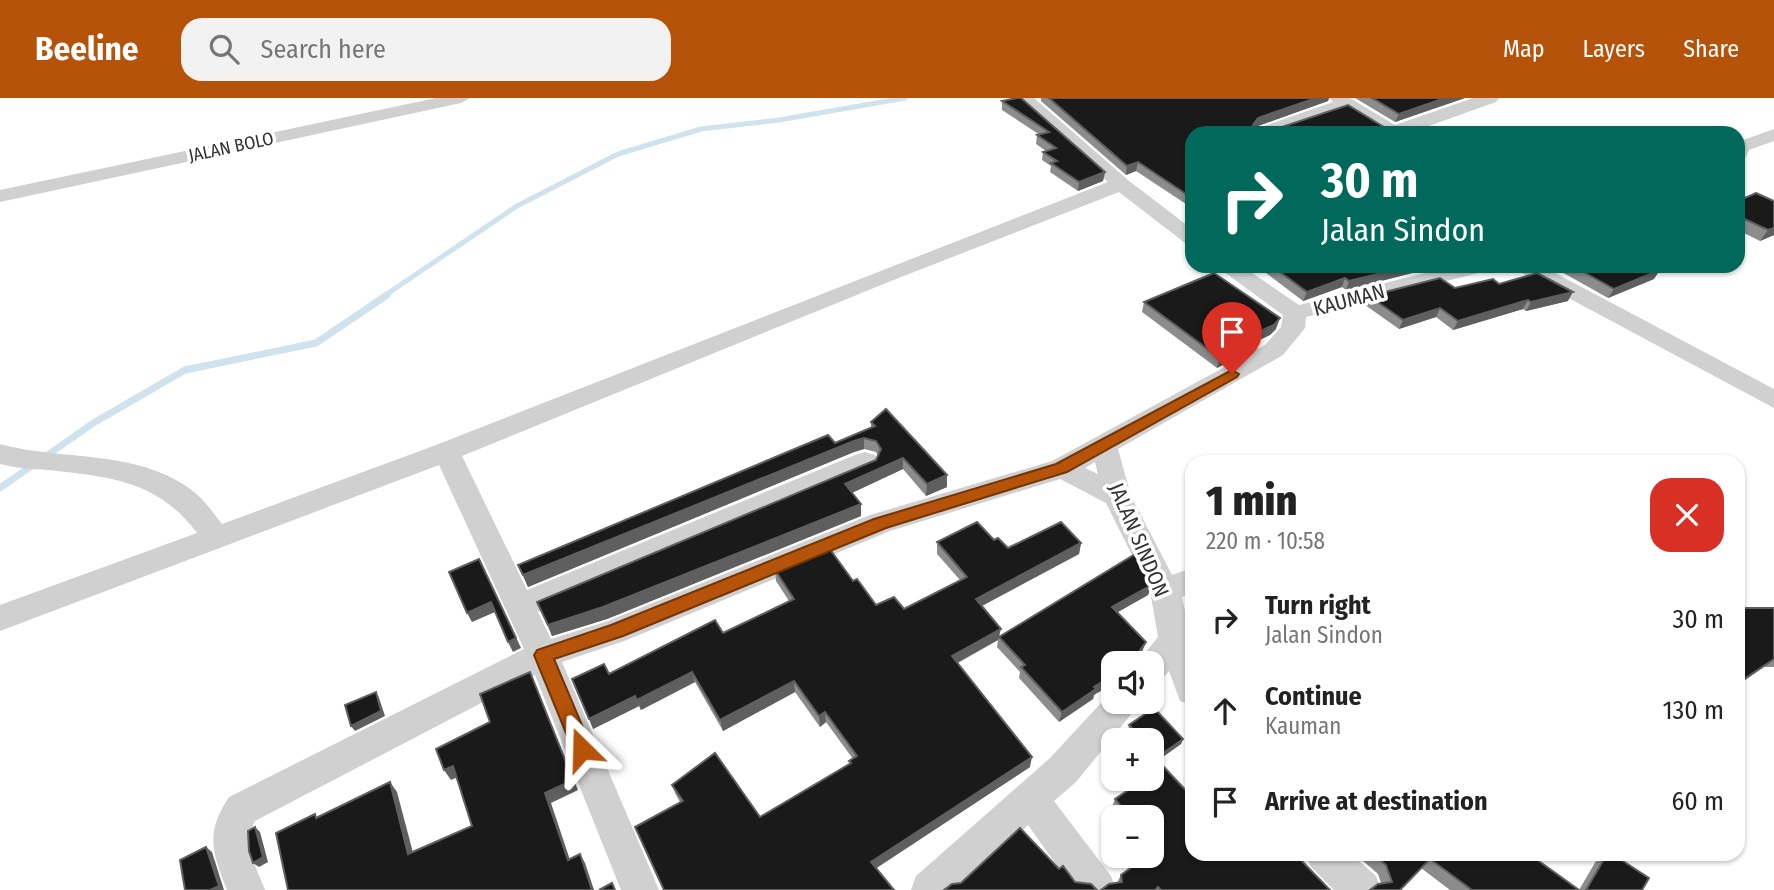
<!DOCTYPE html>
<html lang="en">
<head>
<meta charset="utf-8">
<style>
	:root { --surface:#fff; --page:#f2f2f2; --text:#222; --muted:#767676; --accent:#b45309 }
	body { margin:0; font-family:"Fira Sans Condensed",sans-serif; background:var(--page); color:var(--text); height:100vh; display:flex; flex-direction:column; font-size:26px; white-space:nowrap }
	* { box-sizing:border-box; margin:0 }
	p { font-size:23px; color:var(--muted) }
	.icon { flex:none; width:38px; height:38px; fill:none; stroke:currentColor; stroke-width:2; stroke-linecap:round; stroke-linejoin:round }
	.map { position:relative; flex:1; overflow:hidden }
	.sheet { position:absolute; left:1185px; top:357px; width:560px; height:406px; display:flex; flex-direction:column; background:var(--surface); border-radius:21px; box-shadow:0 2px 5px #0004 }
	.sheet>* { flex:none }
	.top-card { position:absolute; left:1185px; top:28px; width:560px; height:147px; border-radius:21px; box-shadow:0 2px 5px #0004; background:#00695c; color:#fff; overflow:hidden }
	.controls { position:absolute; left:1101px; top:553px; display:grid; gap:14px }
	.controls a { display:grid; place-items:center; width:63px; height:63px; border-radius:14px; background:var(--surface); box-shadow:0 2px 5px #0004; font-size:35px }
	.pin { position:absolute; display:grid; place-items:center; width:60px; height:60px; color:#fff; margin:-72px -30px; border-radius:50% 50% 50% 0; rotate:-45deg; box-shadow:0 0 7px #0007 }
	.pin .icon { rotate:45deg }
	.me { position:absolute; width:77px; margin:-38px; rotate:338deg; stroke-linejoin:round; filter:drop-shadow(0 0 5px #0008) }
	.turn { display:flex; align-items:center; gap:24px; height:147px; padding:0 21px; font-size:32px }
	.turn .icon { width:91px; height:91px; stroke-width:2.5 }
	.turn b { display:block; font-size:49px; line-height:60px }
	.round { display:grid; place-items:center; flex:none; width:74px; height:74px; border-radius:21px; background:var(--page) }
	.summary { display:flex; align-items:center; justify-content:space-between; height:119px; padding:0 21px }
	h1 { font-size:42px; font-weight:800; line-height:52px }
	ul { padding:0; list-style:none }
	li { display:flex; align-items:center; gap:21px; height:91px; padding:0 21px }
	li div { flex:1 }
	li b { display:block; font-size:26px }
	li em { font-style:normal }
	header { display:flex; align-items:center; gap:42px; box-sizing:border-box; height:98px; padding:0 35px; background:var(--accent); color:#fff }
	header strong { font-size:33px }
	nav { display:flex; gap:38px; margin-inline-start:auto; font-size:24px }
	.search { width:490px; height:63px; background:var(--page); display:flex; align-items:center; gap:18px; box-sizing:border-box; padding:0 24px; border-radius:21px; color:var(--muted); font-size:26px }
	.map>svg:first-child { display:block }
</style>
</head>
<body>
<header>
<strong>Beeline</strong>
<div class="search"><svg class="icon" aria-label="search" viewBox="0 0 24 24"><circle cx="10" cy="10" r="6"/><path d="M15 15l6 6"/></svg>Search here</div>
<nav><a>Map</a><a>Layers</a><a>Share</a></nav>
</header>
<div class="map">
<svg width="1774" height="792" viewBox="0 0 1774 792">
	<rect width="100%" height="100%" fill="#fff"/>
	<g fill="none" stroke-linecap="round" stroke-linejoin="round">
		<path stroke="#cfe2ee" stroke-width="5" d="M384,198L517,108L618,56L701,31L779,22L905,0"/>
		<path stroke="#cfe2ee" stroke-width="7" d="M0,390L95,324L185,272L316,245L387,197"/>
		<g fill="#d0d0d0" fill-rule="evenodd">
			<path d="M436,0H470L461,5L0,104V92Z"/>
			<path d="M1015,0H1034L1128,82L1192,131V147L1185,145L1119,94L891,183L462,358L527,492L855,357L865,354L875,357L879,364L875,371L538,514L551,541L608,523L870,417L1052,363L1265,247L1281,229L1283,217L1216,168H1242L1299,207L1452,168H1489L1486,173L1306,219L1305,230L1283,257L1118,351L1131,398L1172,477L1192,470V495L1182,499L1192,544V607L1180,603L1169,573L1164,579L1152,583V565H1137L1158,539L1150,493L1106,405L1060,381L890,433L627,542L562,564L659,792H621L535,577L255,723C242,745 257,771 265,792H227C212,754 205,735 229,699L524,551L439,367L0,533V507L197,435C157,382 110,379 48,372C32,371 15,370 0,366V346C61,363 134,351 189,390C202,399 212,413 222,426L436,347L1108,84ZM1095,364L1098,376L1085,370Z"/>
			<path d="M1329,0H1350L1395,27L1473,0H1499L1496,4L1409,35H1382L1345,12L1279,35H1253L1256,31L1333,4Z"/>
			<path d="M1774,31V43L1749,52L1745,61L1738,63V44Z"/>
			<path d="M1515,168H1542L1774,291V310L1518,173Z"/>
			<path d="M1113,592V604H1138L1133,614L1076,684L1054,703L1111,778L1116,792H1074L1028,727L958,792H911L916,778L1050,660Z"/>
			<path d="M1305,756H1351L1376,778L1381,792H1334L1311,769Z"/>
		</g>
	</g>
	<g fill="#8c8c8c">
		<path d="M1017,0L1105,74L1103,83L1078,93L1050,74L1051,68L1042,62L1043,54L1046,53L1036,46L1037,37H1040L1002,12V3Z"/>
		<path d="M1041,0H1329L1328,3L1255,29H1384L1192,35V110L1136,73L1126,77L1041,3Z"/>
		<path d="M1355,0H1465L1395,24Z"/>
		<path d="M1738,103H1774V137L1760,143L1738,132Z"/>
		<path d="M1257,168H1419L1416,174L1346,192L1342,189L1303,203Z"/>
		<path d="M1551,168H1654V181L1608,200Z"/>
		<path d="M1499,186L1568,203L1526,213L1523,211L1453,232L1436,219L1399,231L1365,207L1369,198Z"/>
		<path d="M1144,204L1276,231L1270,237L1257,243L1254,250L1217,270L1142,214Z"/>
		<path d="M871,324L947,389L926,398L903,371L852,395L861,406V418L607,521L552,538L537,504L876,362L878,358L876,354L864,351L854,354L528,489L518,467L835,345L871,330Z"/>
		<path d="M994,442L1008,450L1081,445L1079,456L982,508L1000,538L1152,487L1148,497L1118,514L1142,554L1094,597L1093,601L1059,624L1019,580L1020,574L997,549L998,542L958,565L1030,669L876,770L680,704L676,697L672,687L760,719L850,665L849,663L853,661L826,624L820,629L795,594L723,633L695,584L641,612L639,608L593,631L609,576L723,535L789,503L776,483L775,472L853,483L876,507L904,511L960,482L937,456V444Z"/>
		<path d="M1774,510V569H1764Z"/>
		<path d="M1129,627L1183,641L1181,646L1157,663L1152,657V642H1137L1128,632Z"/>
		<path d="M1163,668L1192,699V756H1295L1330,792H1101L1109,786L1117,785L1121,777L1147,758H1152V719H1118L1111,711L1115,701L1145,681H1152V676Z"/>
		<path d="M1355,756H1529L1579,792L1596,763L1605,756H1612L1642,792H1450L1421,770L1400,792L1381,785L1378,776Z"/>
	</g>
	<g fill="#5f5f5f">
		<path d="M1316,0H1329L1328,3L1255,29L1253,27L1258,20Z"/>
		<path d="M1445,0H1465L1395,24L1399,16Z"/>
		<path d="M1138,64L1136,73L1126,77L1127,68Z"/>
		<path d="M1105,74L1103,83L1078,93L1079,84Z"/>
		<path d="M1774,130V137L1760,143L1768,132Z"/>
		<path d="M1410,168H1419L1416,174L1346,192L1349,183Z"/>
		<path d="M1660,172L1654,181L1608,200L1614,191Z"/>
		<path d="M1345,180L1342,189L1303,203L1307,194Z"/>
		<path d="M1573,194L1568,203L1526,213L1531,204Z"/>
		<path d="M1528,202L1523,211L1453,232L1458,223Z"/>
		<path d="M1440,210L1436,219L1399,231L1403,222Z"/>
		<path d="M1280,220L1276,231L1270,237L1257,243L1254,250L1217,270L1220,260L1253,236Z"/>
		<path d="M864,340V351L854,354L528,489L523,477L854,343Z"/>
		<path d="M903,360V371L845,398V386Z"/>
		<path d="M947,377V389L926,398L927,386Z"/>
		<path d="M861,406V418L607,521L552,538L548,527Z"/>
		<path d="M1081,445L1079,456L974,512L976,501Z"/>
		<path d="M484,471L521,550L513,554L508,544Z"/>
		<path d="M1152,487L1148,497L1109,519L1112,509Z"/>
		<path d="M491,504L495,514L472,524L467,515Z"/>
		<path d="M1001,531L998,542L951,568L952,558Z"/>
		<path d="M1146,544L1142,554L1135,564L1147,557L1144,565H1133L1138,555Z"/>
		<path d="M1774,561L1764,569L1738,587V585Z"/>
		<path d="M530,574L578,692L551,705L573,771L568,762L545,695Z"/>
		<path d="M692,574L695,584L641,612L637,602Z"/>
		<path d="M1113,577V586L1094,597L1093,601L1059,624L1062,614L1094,589Z"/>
		<path d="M794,583L795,594L723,633L720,622Z"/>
		<path d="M376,594L379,600L385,618L355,633L351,628Z"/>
		<path d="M635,598L639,608L593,631L589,621Z"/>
		<path d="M825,614L826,624L820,629L819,618Z"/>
		<path d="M1183,641L1181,646L1157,663L1159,658Z"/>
		<path d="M1032,659L1030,669L872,773L871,764Z"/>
		<path d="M453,668L460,678L451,682L444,672Z"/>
		<path d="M390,684L397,694L416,766L408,756Z"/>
		<path d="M255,729L260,734L268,764L259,769L253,765Z"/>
		<path d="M206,749L212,754L224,792H210Z"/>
		<path d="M580,756L585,765L594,792H592Z"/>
	</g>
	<g fill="#1a1a1a" stroke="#5f5f5f" stroke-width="2">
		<path d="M1017,0H1021L1105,74L1079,84L1051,65L1057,63L1043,54L1056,50L1037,37L1049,34L1002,3Z"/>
		<path d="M1049,0H1316L1258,20L1253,27L1255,29H1282L1348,7L1384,29H1399L1409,35H1192V100L1138,64L1127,68Z"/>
		<path d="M1372,0H1445L1399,16Z"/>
		<path d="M1756,95L1774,103V130L1768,132L1738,118V103Z"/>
		<path d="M1272,168H1410L1349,183L1345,180L1307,194Z"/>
		<path d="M1573,168H1654L1660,172L1614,191Z"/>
		<path d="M1214,175L1280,220L1274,227L1253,236L1258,240L1220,260L1144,204Z"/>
		<path d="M1537,175L1573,194L1531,204L1528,202L1458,223L1440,210L1403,222L1369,198L1440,180L1455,190L1493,181L1499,186Z"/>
		<path d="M886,311L947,377L927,386L903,360L845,386L861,406L603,509L548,527L537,504L876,362L881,351L876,343L864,340L854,343L523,477L518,467L828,337L835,345L875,328L871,324Z"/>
		<path d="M977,424L994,442L998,440L1008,450L1061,424L1081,445L976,501L1001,531L952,558L1032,659L871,764L894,792H664L635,729L683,703L672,687L715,655L760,719L851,665L849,663L857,658L825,614L819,618L794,583L720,622L692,574L637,602L635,598L589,621L572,581L604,566L609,576L715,522L723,535L794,501L775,472L829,450L853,483L857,481L876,507L894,499L904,511L967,479L937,444Z"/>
		<path d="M1137,455L1152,487L1112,509L1146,544L1138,555L1147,557L1133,565H1113V577L1094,589L1096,591L1062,614L1021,569L1025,567L999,539Z"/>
		<path d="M479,461L516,540L508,544L491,504L467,515L449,474Z"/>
		<path d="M1738,510H1774V561L1738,585Z"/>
		<path d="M530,574L573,682L545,695L568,762L580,756L592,792H288L276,735L315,716L316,720L390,684L408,756L472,728L453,668L444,672L436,651L490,624L480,596Z"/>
		<path d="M376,594L381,613L351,628L345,607Z"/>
		<path d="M1154,610L1183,641L1159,658L1152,650V642H1144L1129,627Z"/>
		<path d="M1163,668L1192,699V756H1295L1330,792H1161L1158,789L1155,792H1101L1109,786L1122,784L1121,777L1147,758H1152V754L1157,750L1152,744V719H1130L1115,701L1145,681H1152V676Z"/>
		<path d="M255,729L263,759L253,765L249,753L248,733Z"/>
		<path d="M1020,730L1059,771L1063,768L1075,784L1091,786L1097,792H944L952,786L961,785Z"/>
		<path d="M206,749L219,788L210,792H185L180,762Z"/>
		<path d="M1374,756H1529L1579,792H1472L1430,761L1400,792H1370L1378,786L1392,784L1386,767Z"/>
		<path d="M1607,756H1612L1649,780L1642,792H1586Z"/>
		<path d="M612,785L615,792H599Z"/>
	</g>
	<path fill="#b45309" stroke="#753606" stroke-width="2" d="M1232,272L1239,276L1237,279L1067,374L886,430L623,538L554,561L592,651L589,657L582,660L575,657L534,557L537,552L611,527L874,421L1056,366Z"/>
	<g text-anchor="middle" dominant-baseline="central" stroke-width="7" stroke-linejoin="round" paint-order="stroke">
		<g font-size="18" fill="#333" stroke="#fff">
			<text transform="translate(231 49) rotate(-12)">JALAN BOLO</text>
		</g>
		<g font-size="21" fill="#333" stroke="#fff">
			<text transform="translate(1349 202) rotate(-15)">KAUMAN</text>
			<text transform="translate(1139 442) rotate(67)">JALAN SINDON</text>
		</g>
	</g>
</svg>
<div class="controls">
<a><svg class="icon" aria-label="sound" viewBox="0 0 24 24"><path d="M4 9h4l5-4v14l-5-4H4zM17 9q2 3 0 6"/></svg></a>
<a>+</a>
<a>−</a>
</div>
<div class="pin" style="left:1232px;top:276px;background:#d93025"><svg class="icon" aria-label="arrive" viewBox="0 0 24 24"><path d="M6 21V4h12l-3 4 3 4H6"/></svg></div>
<svg class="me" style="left:582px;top:651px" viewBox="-20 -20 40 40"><path d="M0-17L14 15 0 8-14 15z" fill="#b45309" stroke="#fff" stroke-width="4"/></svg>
<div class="top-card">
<div class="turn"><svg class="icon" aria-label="right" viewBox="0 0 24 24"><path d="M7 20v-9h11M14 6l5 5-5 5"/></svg><div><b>30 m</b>Jalan Sindon</div></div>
</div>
<section class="sheet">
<div class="summary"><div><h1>1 min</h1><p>220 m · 10:58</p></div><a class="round" style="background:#d93025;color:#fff"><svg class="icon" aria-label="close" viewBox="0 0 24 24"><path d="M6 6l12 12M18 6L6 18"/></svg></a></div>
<ul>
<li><svg class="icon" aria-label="right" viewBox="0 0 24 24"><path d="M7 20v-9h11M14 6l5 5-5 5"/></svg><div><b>Turn right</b><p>Jalan Sindon</p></div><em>30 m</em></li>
<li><svg class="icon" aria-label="ahead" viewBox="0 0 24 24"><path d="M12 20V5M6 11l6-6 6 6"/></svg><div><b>Continue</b><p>Kauman</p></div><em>130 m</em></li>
<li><svg class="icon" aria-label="arrive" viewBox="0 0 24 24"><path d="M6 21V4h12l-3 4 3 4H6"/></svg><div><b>Arrive at destination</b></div><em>60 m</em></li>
</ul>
</section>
</div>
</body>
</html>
